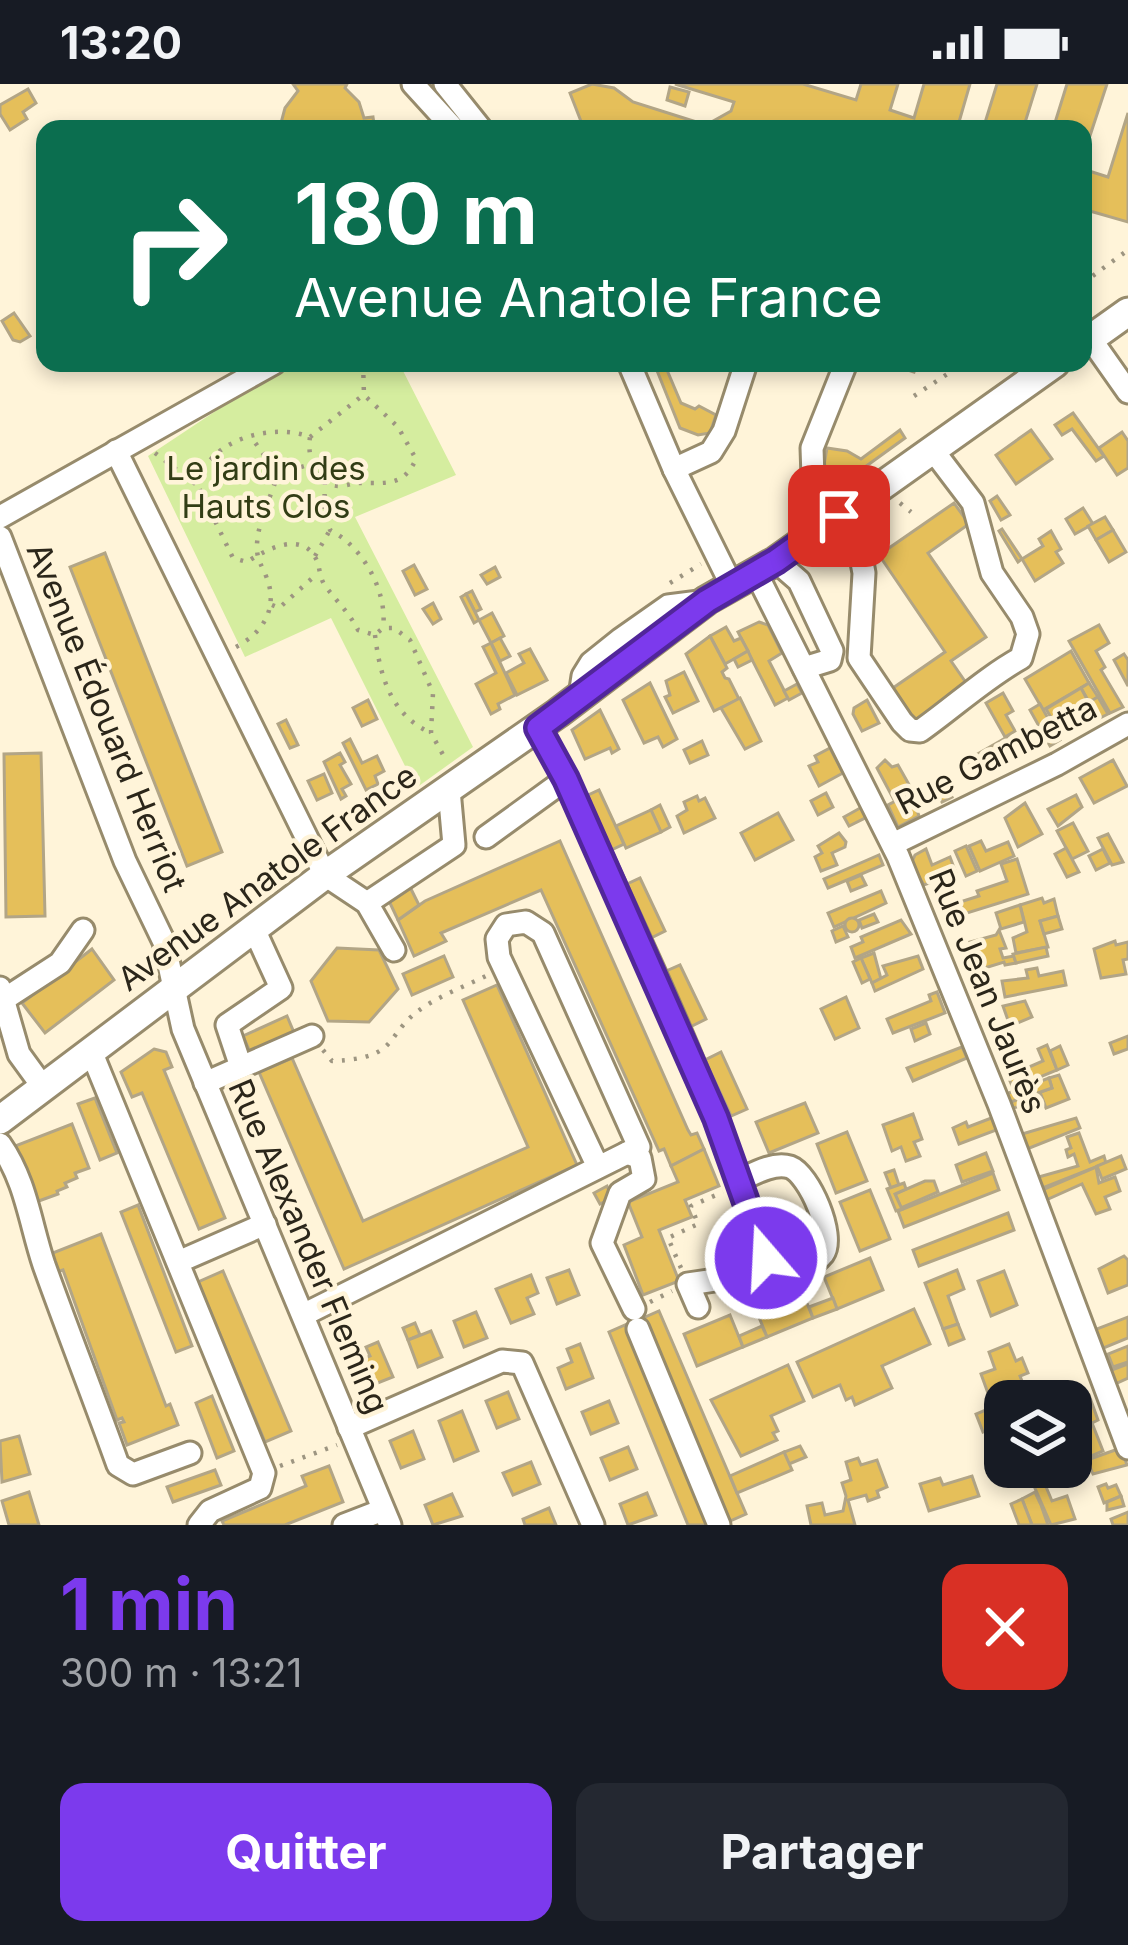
<!DOCTYPE html>
<html lang="fr">
<head>
<meta charset="utf-8">
<style>
	:root { --surface:#171b24; --page:#242831; --text:#f1f3f6; --muted:#9ea1a6; --accent:#7c3aed }
	body { margin:0; font-family:Inter,sans-serif; background:var(--page); color:var(--text); height:100vh; display:flex; flex-direction:column; font-size:45px; white-space:nowrap }
	* { box-sizing:border-box; margin:0 }
	p { font-size:39px; color:var(--muted) }
	.icon { flex:none; width:66px; height:66px; fill:none; stroke:currentColor; stroke-width:2; stroke-linecap:round; stroke-linejoin:round }
	.map { position:relative; height:1441px; overflow:hidden }
	.sheet { display:flex; flex-direction:column; background:var(--surface); flex:1 }
	.sheet>* { flex:none }
	.guide { position:absolute; left:36px; top:36px; width:1056px; height:252px; border-radius:24px; box-shadow:0 6px 18px #0003; background:#0b6e4f; color:#fff; overflow:hidden }
	.fabs { position:absolute; left:984px; top:1296px; display:grid; gap:24px }
	.fabs a { display:grid; place-items:center; width:108px; height:108px; border-radius:24px; background:var(--surface); box-shadow:0 6px 18px #0003; font-size:60px }
	.pin { position:absolute; display:grid; place-items:center; width:102px; height:102px; color:#fff; margin:-51px; border-radius:24px; box-shadow:0 6px 18px #0006 }
	.me { position:absolute; width:132px; margin:-66px; rotate:341deg; stroke-linejoin:round; filter:drop-shadow(0 0 9px #0008) }
	.turn { display:flex; align-items:center; gap:42px; height:252px; padding:0 60px; font-size:54px }
	.turn .icon { width:156px; height:156px; stroke-width:2.5 }
	.turn b { display:block; font-size:84px; line-height:102px }
	.round { display:grid; place-items:center; flex:none; width:126px; height:126px; border-radius:24px; background:var(--page) }
	.headline { display:flex; align-items:center; justify-content:space-between; height:204px; padding:0 60px }
	h1 { font-size:72px; font-weight:700; line-height:90px; color:var(--accent) }
	.primary-button { display:flex; gap:24px; margin-top:auto; padding:24px 60px }
	.primary-button a { flex:1; height:138px; border-radius:24px; background:var(--accent); color:#fff; font-size:48px; font-weight:700; line-height:138px; text-align:center }
	.primary-button a+a { background:var(--page); color:var(--text) }
	.status { display:flex; justify-content:space-between; align-items:center; height:84px; padding:0 60px; background:var(--surface); direction:ltr }
	.status svg { height:33px; fill:currentColor }
	.map>svg:first-child { display:block }
</style>
</head>
<body>
<div class="status"><b>13:20</b><svg viewBox="0 0 49 12"><path d="M0 12V9h3v3zM5 12V6h3v6zM10 12V3h3v9zM15 12V0h3v12zM26 1h20v11H26zM47 4h2v5h-2z"/></svg></div>
<div class="map">
<svg width="1128" height="1441" viewBox="0 0 1128 1441">
	<rect width="100%" height="100%" fill="#fff4d9"/>
	<path fill="#d5ed9f" d="M288,279H399L456,391L355,433L473,663L416,704L331,534L245,573L148,372Z"/>
	<g fill="#e5bf5a" stroke="#b2a586" stroke-width="3">
		<path d="M293,0H347L345,4L359,18L364,34L373,33L374,40L365,41V45H273V39H281L285,24L298,7Z"/>
		<path d="M592,0L614,4L633,18L706,41L731,27L734,18L675,0H803L856,16L861,0H898L890,26L914,34L924,0H970L957,45H584L570,9Z"/>
		<path d="M997,0H1037L1023,45H983Z"/>
		<path d="M1067,0H1107L1083,73V45H1053Z"/>
		<path d="M670,3L689,8L685,22L667,16Z"/>
		<path d="M28,5L36,19L23,28L27,35L10,46L0,30V21Z"/>
		<path d="M1128,29V138L1083,125V85L1108,93Z"/>
		<path d="M14,229L30,252L20,258L13,256L2,237Z"/>
		<path d="M654,279H664L681,319L695,325L699,322L716,331L710,349L698,351L680,344Z"/>
		<path d="M887,279H917L914,288Z"/>
		<path d="M1073,329L1104,372L1096,377L1072,345L1062,351L1055,341Z"/>
		<path d="M900,346L905,354L847,396L823,387L827,364L847,367L861,375Z"/>
		<path d="M1031,346L1052,375L1016,400L996,371Z"/>
		<path d="M1122,348L1128,357V384L1117,391L1099,364Z"/>
		<path d="M997,412L1010,431L1001,436L990,417Z"/>
		<path d="M954,419L969,440L928,469L986,553L951,577L969,603L916,639L893,604L945,568L879,471Z"/>
		<path d="M1083,424L1093,440L1075,450L1066,435Z"/>
		<path d="M1105,433L1113,446L1096,456L1088,442Z"/>
		<path d="M1002,445L1022,475L1018,478L999,447Z"/>
		<path d="M1113,446L1126,468L1109,478L1096,456Z"/>
		<path d="M1051,447L1061,465L1056,468L1063,479L1035,497L1022,475L1043,462L1039,455Z"/>
		<path d="M105,469L222,768L187,782L70,483Z"/>
		<path d="M414,481L427,505L415,511L403,487Z"/>
		<path d="M495,483L500,493L487,500L481,491Z"/>
		<path d="M472,507L481,525L475,528L466,510Z"/>
		<path d="M466,510L479,536L474,539L461,513Z"/>
		<path d="M433,519L441,535L433,540L423,525Z"/>
		<path d="M492,529L504,552L491,559L479,536Z"/>
		<path d="M759,538L768,541L782,569L769,577L788,614L775,621L738,548Z"/>
		<path d="M1099,541L1109,559L1096,567L1105,583L1101,586L1123,623L1110,629L1069,557Z"/>
		<path d="M726,543L734,557L741,554L748,567L725,580L710,552Z"/>
		<path d="M710,552L727,584L722,588L725,594L729,595L739,615L714,627L686,570Z"/>
		<path d="M500,554L510,572L500,577L491,559Z"/>
		<path d="M491,559L515,611L498,620L500,625L491,630L476,600L496,589L483,563Z"/>
		<path d="M530,565L547,596L517,611L506,589L524,579L519,570Z"/>
		<path d="M748,567L752,576L738,583L734,575Z"/>
		<path d="M1071,567L1089,599L1043,626L1025,595Z"/>
		<path d="M1124,570L1128,576V602L1114,576Z"/>
		<path d="M684,588L698,617L673,629L665,613L670,611L666,597Z"/>
		<path d="M650,599L677,655L663,663L658,653L644,659L623,616Z"/>
		<path d="M1089,599L1098,613L1089,618L1081,604Z"/>
		<path d="M797,600L802,609L789,616L784,607Z"/>
		<path d="M1081,604L1089,619L1053,637L1046,625Z"/>
		<path d="M1003,609L1013,627L1006,631L1015,647L1005,653L986,619Z"/>
		<path d="M1098,613L1108,630L1098,635L1089,618Z"/>
		<path d="M740,614L761,657L745,665L721,624Z"/>
		<path d="M368,616L377,635L362,642L353,624Z"/>
		<path d="M867,616L879,639L862,647L853,630L854,624Z"/>
		<path d="M1040,620L1060,656L1050,662L1030,626Z"/>
		<path d="M600,626L619,665L612,669L610,664L585,675L572,646Z"/>
		<path d="M286,636L298,661L290,664L278,640Z"/>
		<path d="M1009,652L1014,667L976,693L967,676Z"/>
		<path d="M350,655L362,679L377,672L384,687L375,692L378,700L366,706L343,659Z"/>
		<path d="M702,657L708,671L690,679L684,666Z"/>
		<path d="M830,664L843,689L819,702L809,682L818,678L815,672Z"/>
		<path d="M41,669L45,832L6,833L4,670Z"/>
		<path d="M340,669L345,678L340,681L351,700L342,705L346,712L341,715L324,678Z"/>
		<path d="M885,676L892,683L898,681L912,706L894,716L877,684Z"/>
		<path d="M1113,676L1127,702L1094,719L1080,694Z"/>
		<path d="M324,690L332,709L317,716L308,697Z"/>
		<path d="M945,701L952,713L942,718L935,706Z"/>
		<path d="M599,706L624,760L609,767L584,713Z"/>
		<path d="M826,709L833,723L818,731L811,717Z"/>
		<path d="M911,709L919,732L898,743L888,721Z"/>
		<path d="M1076,711L1082,723L1058,742L1048,725Z"/>
		<path d="M697,712L699,717L705,714L715,734L684,749L677,732L687,726L684,718Z"/>
		<path d="M1025,719L1042,750L1018,763L1005,734Z"/>
		<path d="M660,721L670,743L661,748L651,726Z"/>
		<path d="M862,723L867,733L849,742L844,733Z"/>
		<path d="M651,726L661,748L626,764L616,742Z"/>
		<path d="M778,729L793,756L755,776L741,749Z"/>
		<path d="M1073,739L1088,767L1072,775L1057,747Z"/>
		<path d="M839,749L846,758L845,763L832,769L837,781L821,787L815,773L822,769L818,762Z"/>
		<path d="M1108,750L1123,778L1112,781L1098,754Z"/>
		<path d="M560,757L688,1046L691,1051L697,1049L704,1065L671,1082L664,1065L659,1067L541,806L441,849L446,857L414,872L398,836L425,817Z"/>
		<path d="M981,757L986,767L1008,758L1014,772L980,787L969,762Z"/>
		<path d="M966,762L977,787L966,792L955,767Z"/>
		<path d="M1066,764L1079,788L1067,793L1055,770Z"/>
		<path d="M926,765L932,781L950,773L956,789L924,801L911,780L915,771Z"/>
		<path d="M1103,765L1110,779L1096,786L1089,772Z"/>
		<path d="M879,771L883,781L828,804L824,795Z"/>
		<path d="M1017,775L1028,810L964,830L960,818L979,812L977,807L1007,797L1001,780Z"/>
		<path d="M861,791L866,801L851,807L847,797Z"/>
		<path d="M640,794L665,847L649,855L625,801Z"/>
		<path d="M410,803L419,821L398,836L389,817Z"/>
		<path d="M881,807L886,819L834,843L828,829Z"/>
		<path d="M1042,814L1044,819L1054,815L1058,832L1040,837L1048,863L1016,869L1013,854L1027,848L1020,821Z"/>
		<path d="M1020,821L1024,838L1001,845L996,829Z"/>
		<path d="M874,830L878,838L862,844L859,836Z"/>
		<path d="M1058,832L1062,845L1044,850L1040,837Z"/>
		<circle cx="852" cy="841" r="7"/>
		<path d="M901,836L911,850L855,874L851,863L863,858L861,853Z"/>
		<path d="M843,842L848,853L836,858L832,847Z"/>
		<path d="M999,846L1006,864L1000,865L1003,874L1014,872L1016,879L1005,881L1004,878L978,886L970,858L996,851Z"/>
		<path d="M1115,857L1116,861L1128,858V875L1123,876L1126,890L1101,894L1094,865Z"/>
		<path d="M1046,863L1048,872L1016,879L1013,870Z"/>
		<path d="M337,864L379,866L398,905L369,938L328,937L311,897Z"/>
		<path d="M92,865L114,896L45,949L22,919Z"/>
		<path d="M874,869L881,895L872,899L861,874Z"/>
		<path d="M444,872L453,893L412,911L403,890Z"/>
		<path d="M918,872L923,885L875,907L872,899L887,891L883,882Z"/>
		<path d="M861,874L870,895L862,899L853,878Z"/>
		<path d="M680,881L706,935L690,943L664,888Z"/>
		<path d="M1037,884L1039,892L1063,887L1066,901L1005,913L1002,897L1028,894L1026,886Z"/>
		<path d="M497,901L577,1081L344,1185L259,988L292,974L363,1137L528,1063L463,916Z"/>
		<path d="M937,908L945,929L893,949L887,935L931,917L929,911Z"/>
		<path d="M846,913L859,944L835,955L821,925Z"/>
		<path d="M1025,917L1032,933L1010,942L1003,922Z"/>
		<path d="M287,932L295,951L251,970L243,952Z"/>
		<path d="M926,939L930,950L915,957L911,945Z"/>
		<path d="M1128,952V965L1114,970L1110,959Z"/>
		<path d="M1047,961L1057,986L1013,1004L1004,983L1016,978L1020,987L1043,977L1038,965Z"/>
		<path d="M1060,962L1068,981L1057,986L1050,967Z"/>
		<path d="M962,963L967,974L913,997L907,984Z"/>
		<path d="M154,965L166,968L172,983L164,986L225,1134L199,1145L142,1009L132,1013L121,988Z"/>
		<path d="M721,968L747,1025L731,1032L705,976Z"/>
		<path d="M1059,991L1069,1015L1046,1024L1040,1008L1052,1004L1049,994Z"/>
		<path d="M1049,994L1052,1004L1009,1019L1006,1010Z"/>
		<path d="M1033,1010L1036,1018L1013,1024L1011,1018Z"/>
		<path d="M95,1014L117,1069L100,1076L78,1020Z"/>
		<path d="M805,1019L818,1049L769,1069L756,1038Z"/>
		<path d="M913,1030L922,1055L914,1058L920,1072L906,1077L901,1063L892,1067L883,1041Z"/>
		<path d="M994,1033L999,1045L959,1060L953,1044L966,1038L968,1043Z"/>
		<path d="M1076,1034L1080,1044L1027,1065L1022,1050Z"/>
		<path d="M72,1040L89,1084L75,1089L77,1094L65,1099L67,1103L57,1107L58,1110L36,1118L15,1062Z"/>
		<path d="M847,1048L867,1097L836,1109L817,1060Z"/>
		<path d="M1079,1049L1090,1078L1104,1072L1106,1079L1040,1105L1035,1094L1078,1082L1074,1070L1068,1073L1066,1066L1071,1064L1067,1053Z"/>
		<path d="M704,1065L719,1102L685,1116L692,1133L659,1146L679,1197L643,1211L624,1161L642,1153L628,1118L678,1098L671,1082Z"/>
		<path d="M986,1069L993,1087L962,1098L956,1081Z"/>
		<path d="M1121,1072L1126,1085L1102,1095L1097,1082Z"/>
		<path d="M1096,1083L1099,1099L1115,1093L1120,1107L1105,1113L1110,1125L1096,1130L1082,1100L1046,1116L1042,1106Z"/>
		<path d="M894,1086L899,1101L891,1104L885,1089Z"/>
		<path d="M993,1089L999,1106L904,1143L898,1127Z"/>
		<path d="M925,1097H934L938,1108L901,1124L895,1110Z"/>
		<path d="M904,1099L906,1105L895,1110L902,1125L896,1127L887,1105Z"/>
		<path d="M607,1102L612,1114L600,1120L594,1109Z"/>
		<path d="M870,1106L890,1155L860,1167L840,1118Z"/>
		<path d="M138,1121L192,1262L176,1268L121,1128Z"/>
		<path d="M1008,1129L1014,1146L919,1182L913,1166Z"/>
		<path d="M101,1150L166,1322L170,1320L178,1341L127,1361L119,1339L124,1338L122,1334L117,1336L63,1186L57,1188L50,1170Z"/>
		<path d="M1124,1172L1128,1176V1201L1108,1209L1099,1185Z"/>
		<path d="M870,1174L883,1206L837,1225L824,1193Z"/>
		<path d="M569,1186L579,1211L557,1220L547,1194Z"/>
		<path d="M957,1186L964,1205L948,1212L958,1240L943,1245L925,1199Z"/>
		<path d="M223,1187L291,1347L265,1358L198,1198Z"/>
		<path d="M1004,1187L1017,1221L991,1232L978,1197Z"/>
		<path d="M531,1191L538,1209L527,1214L534,1230L511,1239L496,1205Z"/>
		<path d="M800,1202L813,1234L767,1253L754,1221Z"/>
		<path d="M833,1214L837,1225L813,1234L809,1223Z"/>
		<path d="M914,1225L930,1260L882,1282L892,1304L855,1321L852,1313L846,1316L840,1301L813,1313L797,1278Z"/>
		<path d="M659,1227L746,1430L730,1437L643,1234Z"/>
		<path d="M476,1228L487,1254L464,1263L454,1237Z"/>
		<path d="M730,1231L743,1263L697,1282L684,1250Z"/>
		<path d="M1128,1233V1254L1101,1265L1094,1246Z"/>
		<path d="M415,1239L420,1251L408,1256L403,1244Z"/>
		<path d="M958,1240L964,1255L949,1261L943,1245Z"/>
		<path d="M625,1241L709,1441H688L609,1248Z"/>
		<path d="M762,1242L767,1253L743,1263L739,1252Z"/>
		<path d="M431,1247L442,1273L418,1283L408,1256Z"/>
		<path d="M378,1258L393,1293L370,1302L360,1276L370,1272L366,1263Z"/>
		<path d="M580,1260L593,1294L566,1305L558,1284L572,1278L567,1265Z"/>
		<path d="M1009,1260L1016,1277L1022,1274L1028,1289L1020,1292L1027,1310L993,1323L981,1290L995,1285L989,1268Z"/>
		<path d="M1128,1262V1278L1113,1283L1108,1270Z"/>
		<path d="M1128,1280V1294L1115,1300L1109,1287Z"/>
		<path d="M788,1281L804,1317L771,1332L778,1347L773,1349L777,1356L741,1372L711,1316Z"/>
		<path d="M508,1308L519,1335L497,1344L486,1317Z"/>
		<path d="M1089,1311L1098,1336L1092,1339L1103,1367L1089,1373L1071,1330V1317Z"/>
		<path d="M212,1312L234,1367L217,1374L196,1319Z"/>
		<path d="M609,1317L618,1339L591,1350L582,1328Z"/>
		<path d="M1005,1318V1339L983,1348L976,1330Z"/>
		<path d="M462,1327L478,1367L454,1377L439,1337Z"/>
		<path d="M413,1347L424,1375L401,1384L390,1357Z"/>
		<path d="M19,1352L30,1390L2,1398L0,1357Z"/>
		<path d="M800,1362L806,1373L789,1380L784,1368Z"/>
		<path d="M628,1363L637,1385L610,1396L601,1374Z"/>
		<path d="M1121,1364L1127,1381L1093,1390L1087,1376Z"/>
		<path d="M784,1368L792,1386L737,1409L730,1392Z"/>
		<path d="M858,1374L861,1381L877,1376L887,1403L877,1407L879,1413L868,1417L866,1411L848,1416L855,1441H811L807,1422L822,1419L825,1431L843,1427L846,1412L842,1399L851,1396L846,1378Z"/>
		<path d="M531,1378L540,1400L513,1411L503,1389Z"/>
		<path d="M329,1382L343,1418L285,1441H224L222,1437L306,1402L302,1392Z"/>
		<path d="M215,1386L221,1401L173,1418L167,1403Z"/>
		<path d="M1041,1391L1052,1417L1067,1412L1075,1435L1051,1441L1031,1395Z"/>
		<path d="M972,1392L979,1412L929,1427L920,1400L940,1394L943,1401Z"/>
		<path d="M1106,1400L1108,1404L1116,1401L1121,1412L1104,1419L1098,1403Z"/>
		<path d="M29,1408L39,1441H9L2,1417Z"/>
		<path d="M1035,1408L1041,1421L1048,1441H1032L1022,1415Z"/>
		<path d="M647,1409L656,1431L628,1441L620,1420Z"/>
		<path d="M452,1410L462,1432L433,1441L425,1421Z"/>
		<path d="M1121,1412L1124,1422L1107,1426V1418Z"/>
		<path d="M1022,1415L1032,1441H1019L1011,1420Z"/>
		<path d="M549,1424L556,1441H525L523,1435Z"/>
		<path d="M1128,1428V1441H1113L1111,1435Z"/>
	</g>
	<g fill="none" stroke-linecap="round" stroke-linejoin="round">
		<defs>
			<g id="minor">
				<path d="M413,0L454,45"/>
				<path d="M445,0L481,45"/>
				<path d="M1090,254L1128,308"/>
				<path d="M629,279L674,385L732,502"/>
				<path d="M846,279L812,364L813,393L861,473L864,489L859,574L902,638L910,646L920,647C954,623 985,594 1021,574L1028,550L1022,533L992,489L973,419L932,365"/>
				<path d="M116,367L325,791L367,819L394,866"/>
				<path d="M674,385L711,368L724,347L746,279"/>
				<path d="M0,433L274,279"/>
				<path d="M0,453L125,777L164,858L183,945L390,1441"/>
				<path d="M776,477L799,497L832,567L830,576L804,584"/>
				<path d="M756,489L898,772L999,1020L1128,1364"/>
				<path d="M580,612L583,592L591,579L621,555L668,522L707,517"/>
				<path d="M538,644L566,695C617,809 673,922 717,1038C730,1072 742,1107 754,1141C758,1151 761,1167 767,1175C781,1193 811,1185 823,1170C836,1152 809,1090 790,1083C773,1078 753,1090 738,1097"/>
				<path d="M486,753L566,695"/>
				<path d="M893,760L1057,680L1128,640"/>
				<path d="M367,819L454,761L449,706"/>
				<path d="M0,904L19,970L43,1003"/>
				<path d="M3,916L60,879L83,846"/>
				<path d="M91,967L264,1389L260,1404L210,1427L199,1441"/>
				<path d="M241,983L227,941L281,904L254,845"/>
				<path d="M205,999L312,952"/>
				<path d="M0,1060C26,1097 30,1139 44,1181C68,1248 94,1314 118,1381L133,1390L190,1369"/>
				<path d="M627,1069L640,1074L644,1095L620,1109L602,1159L634,1225"/>
				<path d="M178,1178L265,1140"/>
				<path d="M698,1223L688,1200L742,1192L760,1185L766,1174"/>
				<path d="M303,1231L639,1063L543,849L526,838L506,841L497,855L499,873L598,1083"/>
				<path d="M638,1245L719,1441"/>
				<path d="M349,1344L502,1277L522,1279L593,1441"/>
				<path d="M344,1441L383,1426"/>
			</g>
			<g id="major">
				<path d="M1083,260L1128,228"/>
				<path d="M0,1036L325,791L558,629L707,516L776,477L1055,279"/>
			</g>
		</defs>
		<use href="#minor" stroke="#978b6c" stroke-width="27"/>
		<use href="#major" stroke="#978b6c" stroke-width="33"/>
		<g stroke="#9d9581" stroke-width="4.5" stroke-dasharray="3 9" stroke-linecap="butt">
			<path d="M1083,199L1128,166"/>
			<path d="M363,279L364,311L398,343L416,375C404,402 387,399 361,399C354,399 348,401 341,402C315,403 307,374 310,353C272,338 205,356 198,402L233,474L247,478C265,466 300,447 315,473C320,481 319,492 324,500C335,516 349,528 358,546L375,551L383,544H394L410,556L433,609L431,649L447,678"/>
			<path d="M914,312L964,279"/>
			<path d="M310,353L362,312"/>
			<path d="M155,369L198,402"/>
			<path d="M278,390L311,380"/>
			<path d="M325,398L324,429L330,446C362,462 388,507 383,544"/>
			<path d="M900,419L911,428"/>
			<path d="M315,472L330,446"/>
			<path d="M670,499L701,480"/>
			<path d="M272,521L279,524L318,489"/>
			<path d="M375,551C380,593 391,631 431,649"/>
			<path d="M236,563C264,548 279,523 266,492C262,482 257,475 257,465C256,441 271,413 278,390L251,353"/>
			<path d="M323,966L332,977C405,974 381,949 427,921C446,909 468,901 488,891"/>
			<path d="M681,1184L668,1154L698,1140L691,1122L723,1108"/>
			<path d="M650,1218L672,1207"/>
			<path d="M280,1382L337,1361"/>
		</g>
		<use href="#minor" stroke="#fff" stroke-width="21"/>
		<use href="#major" stroke="#fff" stroke-width="27"/>
	</g>
	<g fill="none" stroke-linecap="round" stroke-linejoin="round">
		<defs>
			<path id="route" d="M766,1174L716,1034L566,695L538,644L707,517L776,477L839,432"/>
		</defs>
		<use href="#route" stroke="#51269a" stroke-width="30"/>
		<use href="#route" stroke="#7c3aed" stroke-width="21"/>
	</g>
	<g text-anchor="middle" dominant-baseline="central" stroke-width="9" stroke-linejoin="round" paint-order="stroke">
		<g font-size="33" fill="#323d15" stroke="#fff4d9">
			<text x="266" y="384">Le jardin des<tspan x="266" dy="38">Hauts Clos</tspan></text>
		</g>
		<g font-size="33" fill="#2b261a" stroke="#fff4d9">
			<text transform="translate(107 633) rotate(68)">Avenue Édouard Herriot</text>
			<text transform="translate(996 671) rotate(-27)">Rue Gambetta</text>
			<text transform="translate(267 793) rotate(-36)">Avenue Anatole France</text>
			<text transform="translate(988 907) rotate(68)">Rue Jean Jaurès</text>
			<text transform="translate(309 1162) rotate(67)">Rue Alexander Fleming</text>
		</g>
	</g>
</svg>
<div class="fabs">
<a><svg class="icon" aria-label="layers" viewBox="0 0 24 24"><path d="M12 4l9 5-9 5-9-5zM3 14l9 5 9-5"/></svg></a>
</div>
<div class="pin" style="left:839px;top:432px;background:#d93025"><svg class="icon" aria-label="arrive" viewBox="0 0 24 24"><path d="M6 21V4h12l-3 4 3 4H6"/></svg></div>
<svg class="me" style="left:766px;top:1174px" viewBox="-20 -20 40 40"><circle r="17" fill="#7c3aed" stroke="#fff" stroke-width="3"/><path d="M0-11L8 9 0 5-8 9z" fill="#fff"/></svg>
<div class="guide">
<div class="turn"><svg class="icon" aria-label="right" viewBox="0 0 24 24"><path d="M7 20v-9h11M14 6l5 5-5 5"/></svg><div><b>180 m</b>Avenue Anatole France</div></div>
</div>
</div>
<section class="sheet">
<div class="headline"><div><h1>1 min</h1><p>300 m · 13:21</p></div><a class="round" style="background:#d93025;color:#fff"><svg class="icon" aria-label="close" viewBox="0 0 24 24"><path d="M6 6l12 12M18 6L6 18"/></svg></a></div>
<div class="primary-button"><a>Quitter</a><a>Partager</a></div>
</section>
</body>
</html>
